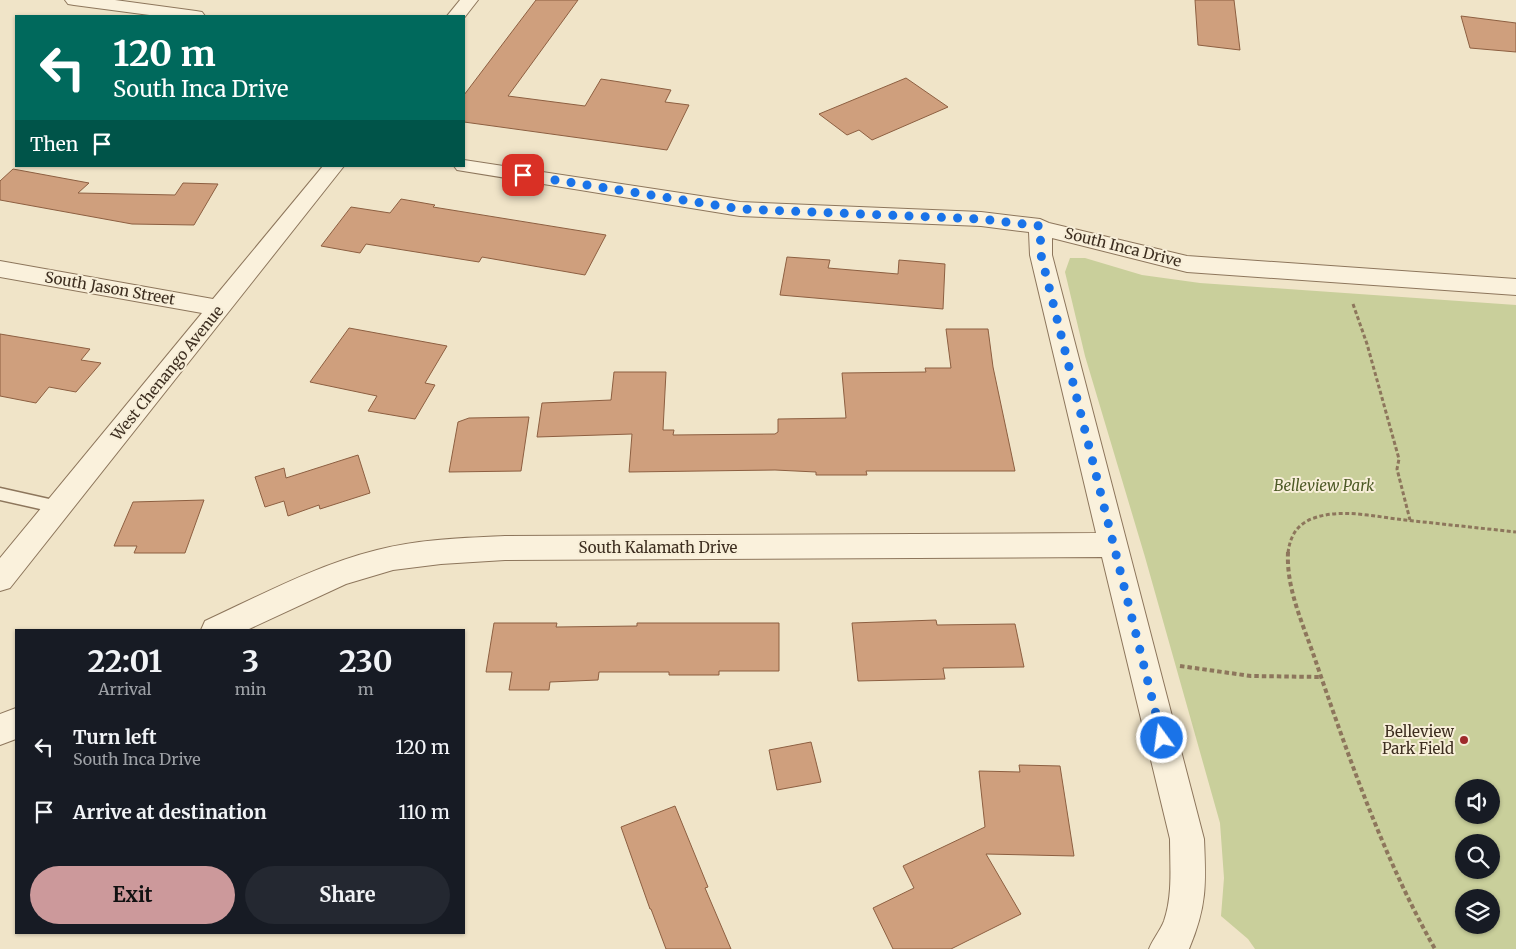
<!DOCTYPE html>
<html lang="en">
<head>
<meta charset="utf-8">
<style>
	:root { --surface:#171b24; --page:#242831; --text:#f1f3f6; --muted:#9ea1a6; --accent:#cc999b }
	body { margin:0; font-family:Merriweather,serif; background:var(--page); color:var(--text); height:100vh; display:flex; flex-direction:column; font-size:19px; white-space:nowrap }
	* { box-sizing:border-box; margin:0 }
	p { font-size:16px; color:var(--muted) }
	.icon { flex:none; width:28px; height:28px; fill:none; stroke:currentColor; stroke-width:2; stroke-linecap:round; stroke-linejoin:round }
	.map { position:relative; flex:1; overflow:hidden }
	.side { position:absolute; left:15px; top:629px; width:450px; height:305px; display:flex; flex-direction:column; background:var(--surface); border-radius:0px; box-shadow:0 1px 4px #0004 }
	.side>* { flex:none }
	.banner { position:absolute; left:15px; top:15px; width:450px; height:152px; border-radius:0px; box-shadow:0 1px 4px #0004; background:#00695c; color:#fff; overflow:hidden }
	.tools { position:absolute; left:1455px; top:779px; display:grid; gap:10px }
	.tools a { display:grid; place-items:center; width:45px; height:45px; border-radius:50%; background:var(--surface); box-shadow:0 1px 4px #0004; font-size:25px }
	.pin { position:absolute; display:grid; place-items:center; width:42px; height:42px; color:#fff; margin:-21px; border-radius:10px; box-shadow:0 2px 8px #0006 }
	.me { position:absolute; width:55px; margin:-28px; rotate:346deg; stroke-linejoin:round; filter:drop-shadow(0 0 4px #0008) }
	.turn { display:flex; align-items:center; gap:18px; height:105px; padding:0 15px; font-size:22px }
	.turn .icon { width:65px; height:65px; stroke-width:2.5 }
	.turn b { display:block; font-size:35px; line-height:42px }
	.then { display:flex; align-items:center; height:48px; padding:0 15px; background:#0003; gap:10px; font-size:19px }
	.eta { display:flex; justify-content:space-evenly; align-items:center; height:85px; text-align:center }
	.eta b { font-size:30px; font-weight:700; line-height:35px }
	.primary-button { display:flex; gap:10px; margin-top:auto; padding:10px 15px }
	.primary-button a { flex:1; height:58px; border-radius:30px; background:var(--accent); color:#111; font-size:20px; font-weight:700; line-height:58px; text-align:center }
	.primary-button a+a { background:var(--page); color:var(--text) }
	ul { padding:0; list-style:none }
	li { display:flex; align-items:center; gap:15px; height:65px; padding:0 15px }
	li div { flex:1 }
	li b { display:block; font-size:19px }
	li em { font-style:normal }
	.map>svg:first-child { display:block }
</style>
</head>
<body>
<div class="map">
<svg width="1516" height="949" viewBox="0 0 1516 949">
	<rect width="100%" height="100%" fill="#f0e4c8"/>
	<path fill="#c9cf9b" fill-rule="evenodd" d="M1070,258H1085L1142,275L1200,283L1516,305V949H1255L1248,939L1221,916L1224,878L1220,823L1145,557L1085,356L1065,272ZM1464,788H1491V815H1464ZM1464,842H1491V870H1464ZM1464,898H1491V925H1464Z"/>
	<g fill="#cf9f7d" stroke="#8d5f41">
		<path d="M536,0H578L508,96L585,106L601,79L671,90L665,102L689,105L667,150L464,122V95Z"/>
		<path d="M1195,0H1234L1240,50L1198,45Z"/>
		<path d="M1461,16L1516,23V52L1470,48Z"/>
		<path d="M906,78L948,107L872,140L859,130L847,135L819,114Z"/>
		<path d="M13,169L89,183L78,193L175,195L183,183L218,184L194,225L132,224L0,200V181Z"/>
		<path d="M401,199L435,205L433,207L606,235L585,275L482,257L479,262L366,244L360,253L321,246L351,207L390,213Z"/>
		<path d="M787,257L830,260L828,268L898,274L899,260L945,264L943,309L780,295Z"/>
		<path d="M349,328L447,346L425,383L435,385L415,419L368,411L377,396L310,382Z"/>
		<path d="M946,329H988L993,367L1015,471H866L867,475H816V472L775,470L629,472L632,434L537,437L542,403L611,400L614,372H666L663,430H674L673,435L775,434L778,432V419L846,418L842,373L926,372L925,368H951Z"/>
		<path d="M0,334L90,349L81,360L101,363L76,392L49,387L36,403L0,396Z"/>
		<path d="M529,417L521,471L449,472L458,422L469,418Z"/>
		<path d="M358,455L370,493L320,509L319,505L288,516L284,501L265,507L255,477L284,468L286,478Z"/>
		<path d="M204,500L185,553H134L137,546H114L133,502Z"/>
		<path d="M936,620L937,625L1015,624L1024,667L943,668L945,679L858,681L852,623Z"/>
		<path d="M494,623H557L556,627L637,626V623H779V671H719V675H669V672H599L598,680L550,682L549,690H509L512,672H486Z"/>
		<path d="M811,742L821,782L777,790L769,750Z"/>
		<path d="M1019,765L1060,766L1074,856L986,854L1021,914L951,949H893L873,908L914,888L903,866L985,827L979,771L1020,772Z"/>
		<path d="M675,806L708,887L705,888L731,949H666L651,909H650L621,827Z"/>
	</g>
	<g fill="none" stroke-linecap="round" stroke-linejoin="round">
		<defs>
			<path id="lane" d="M0,488L58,501L63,503L66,507L63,511L58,513L0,500Z"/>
			<g id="street">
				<path d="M65,0H115L196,11L202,12L205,16H157L74,5L68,4Z"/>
				<path d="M460,0H478L464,18V16H447Z"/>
				<path d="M464,160L740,202L981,212L1040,219L1049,223L1187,256L1516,279V295L1187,272L1052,238V255L1204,839C1206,884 1207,906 1189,949H1149C1153,939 1160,931 1164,921C1173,895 1170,866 1170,839L1102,557L505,560L441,564L393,570L346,584L247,630H201L205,621C261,595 317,565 377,550C419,539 462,538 505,536L1096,533L1030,255L1029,232L981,226L740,216L457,170L454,166H464Z"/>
				<path d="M323,166H344L10,588L0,591V558L202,313L0,277V261L213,299Z"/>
				<path d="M16,708V739L0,745V714Z"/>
			</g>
		</defs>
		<use href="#lane" stroke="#8d765c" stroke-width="3"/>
		<use href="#street" stroke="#8d765c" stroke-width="2"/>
		<g stroke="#8d765c" stroke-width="3" stroke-dasharray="4 2.5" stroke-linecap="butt">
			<path d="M1353,304L1367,344L1399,459L1397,469L1410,520"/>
			<path d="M1288,553C1290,536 1297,524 1314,518C1342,508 1376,517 1405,520C1442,524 1479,528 1516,532"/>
		</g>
		<g stroke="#8d765c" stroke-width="4" stroke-dasharray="4.5 3" stroke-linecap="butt">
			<path d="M1288,552C1286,591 1305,628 1317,665C1350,761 1385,861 1435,949"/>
			<path d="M1180,666L1251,676L1322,677"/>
		</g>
		<use href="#lane" fill="#faf1dc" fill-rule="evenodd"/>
		<use href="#street" fill="#faf1dc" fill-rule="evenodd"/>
	</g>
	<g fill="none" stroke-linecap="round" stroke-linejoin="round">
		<path stroke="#1a73e8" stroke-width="9" stroke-dasharray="0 16.2" d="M523,175L740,209L981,219L1040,226L1041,255L1162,738"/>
	</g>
	<circle fill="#9e2a2b" stroke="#f7eed8" stroke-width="2" cx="1464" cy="740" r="5"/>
	<g text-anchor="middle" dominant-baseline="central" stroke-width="4" stroke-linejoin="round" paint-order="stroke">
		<g font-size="15" fill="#3d2e20" stroke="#f7eed8">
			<text transform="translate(1123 247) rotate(14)">South Inca Drive</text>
			<text transform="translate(110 288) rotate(10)">South Jason Street</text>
			<text transform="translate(167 373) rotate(-51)">West Chenango Avenue</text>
			<text x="658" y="547">South Kalamath Drive</text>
		</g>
		<g font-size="15" font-style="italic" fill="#4d5a26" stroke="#f7eed8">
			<text x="1324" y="485">Belleview Park</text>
		</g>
		<g font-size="15" fill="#3d2e20" stroke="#f7eed8" text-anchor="end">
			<text x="1454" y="731">Belleview<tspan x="1454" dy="17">Park Field</tspan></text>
		</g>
	</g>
</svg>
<div class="tools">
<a><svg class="icon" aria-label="sound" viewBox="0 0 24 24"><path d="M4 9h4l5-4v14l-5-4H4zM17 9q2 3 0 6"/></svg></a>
<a><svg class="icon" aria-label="search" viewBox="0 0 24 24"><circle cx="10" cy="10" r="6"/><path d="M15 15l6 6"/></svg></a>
<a><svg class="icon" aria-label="layers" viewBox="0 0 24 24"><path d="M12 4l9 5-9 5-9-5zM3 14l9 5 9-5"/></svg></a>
</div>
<div class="pin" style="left:523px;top:175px;background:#d93025"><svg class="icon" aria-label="arrive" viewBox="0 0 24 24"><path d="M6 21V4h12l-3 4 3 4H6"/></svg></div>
<svg class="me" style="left:1162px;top:738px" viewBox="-20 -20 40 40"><circle r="17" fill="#1a73e8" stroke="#fff" stroke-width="3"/><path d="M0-11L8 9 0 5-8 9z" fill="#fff"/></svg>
<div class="banner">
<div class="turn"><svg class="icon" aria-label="left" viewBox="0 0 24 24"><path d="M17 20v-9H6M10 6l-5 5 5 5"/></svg><div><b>120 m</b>South Inca Drive</div></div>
<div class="then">Then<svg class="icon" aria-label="arrive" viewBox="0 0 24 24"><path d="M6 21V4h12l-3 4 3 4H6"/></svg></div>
</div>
<section class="side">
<div class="eta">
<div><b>22:01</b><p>Arrival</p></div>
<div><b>3</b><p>min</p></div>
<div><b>230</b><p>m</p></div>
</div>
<ul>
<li><svg class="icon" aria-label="left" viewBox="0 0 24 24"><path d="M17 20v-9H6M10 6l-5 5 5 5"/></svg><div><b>Turn left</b><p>South Inca Drive</p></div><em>120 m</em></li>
<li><svg class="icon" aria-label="arrive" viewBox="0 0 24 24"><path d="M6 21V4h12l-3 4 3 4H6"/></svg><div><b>Arrive at destination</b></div><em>110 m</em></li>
</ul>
<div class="primary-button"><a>Exit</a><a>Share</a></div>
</section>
</div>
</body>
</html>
